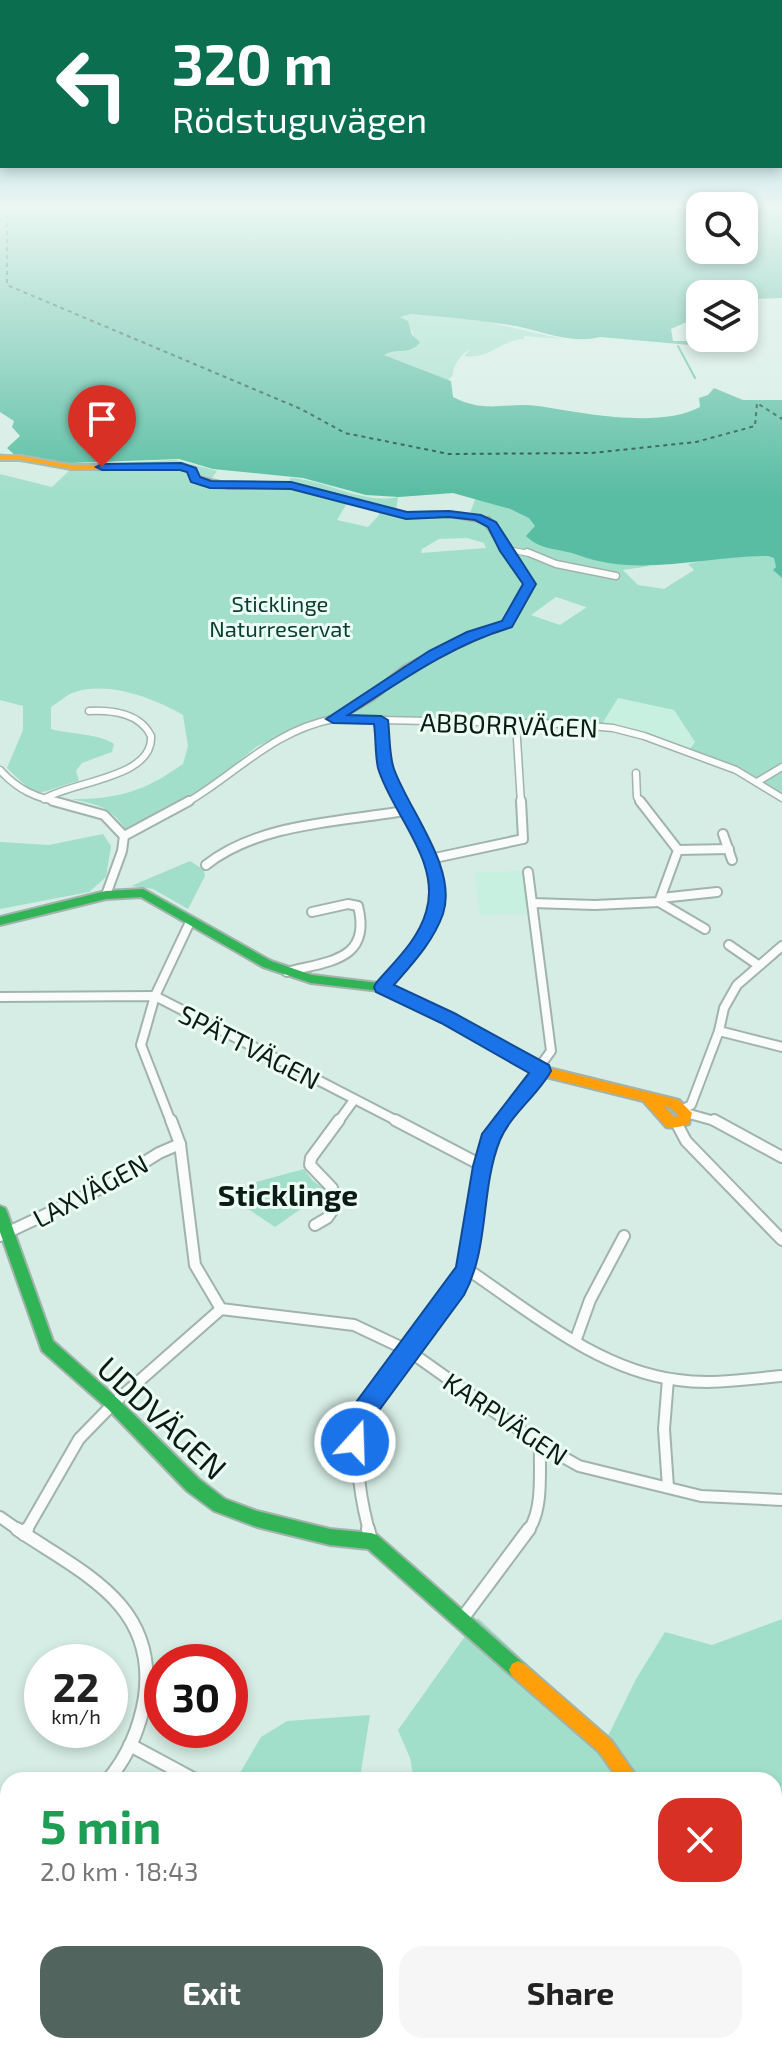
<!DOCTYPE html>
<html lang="en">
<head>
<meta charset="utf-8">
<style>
	:root { --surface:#fff; --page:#f6f6f6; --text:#222; --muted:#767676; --accent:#52645e }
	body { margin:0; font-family:"Exo 2",sans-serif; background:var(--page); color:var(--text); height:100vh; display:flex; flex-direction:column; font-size:30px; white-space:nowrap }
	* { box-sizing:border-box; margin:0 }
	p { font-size:26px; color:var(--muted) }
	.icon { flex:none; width:44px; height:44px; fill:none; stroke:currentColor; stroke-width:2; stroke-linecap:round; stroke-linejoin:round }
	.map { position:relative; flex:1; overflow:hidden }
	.panel { position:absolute; left:0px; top:1772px; width:782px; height:282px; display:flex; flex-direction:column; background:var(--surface); border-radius:24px 24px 0 0; box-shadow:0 4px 12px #0003 }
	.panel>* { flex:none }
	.guide { position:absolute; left:0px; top:0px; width:782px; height:168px; box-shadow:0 4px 12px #0003; background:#0b6e4f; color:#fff; overflow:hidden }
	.tools { position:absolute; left:686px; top:192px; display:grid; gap:16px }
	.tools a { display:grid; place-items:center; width:72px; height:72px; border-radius:16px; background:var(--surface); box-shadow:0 4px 12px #0003; font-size:40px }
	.speed { position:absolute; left:24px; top:1644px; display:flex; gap:16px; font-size:40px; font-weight:700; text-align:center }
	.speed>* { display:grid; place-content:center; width:104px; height:104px; border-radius:50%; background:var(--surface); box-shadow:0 4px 12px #0003; line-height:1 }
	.speed small { font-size:20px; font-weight:400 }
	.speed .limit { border:12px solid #d22; background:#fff; color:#111 }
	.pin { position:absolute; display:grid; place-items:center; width:68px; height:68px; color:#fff; margin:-82px -34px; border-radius:50% 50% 50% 0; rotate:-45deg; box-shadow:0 0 8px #0007 }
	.pin .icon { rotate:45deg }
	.me { position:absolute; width:88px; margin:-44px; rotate:20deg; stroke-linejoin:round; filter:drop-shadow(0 0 6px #0008) }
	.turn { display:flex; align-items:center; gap:28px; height:168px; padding:0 40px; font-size:36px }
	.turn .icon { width:104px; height:104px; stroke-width:2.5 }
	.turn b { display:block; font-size:56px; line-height:68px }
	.round { display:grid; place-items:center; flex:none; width:84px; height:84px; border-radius:24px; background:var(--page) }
	.head { display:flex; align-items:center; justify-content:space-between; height:136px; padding:0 40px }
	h1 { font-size:48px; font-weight:700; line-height:60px; color:#1e9e55 }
	.primary-button { display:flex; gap:16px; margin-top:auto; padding:16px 40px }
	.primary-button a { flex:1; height:92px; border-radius:24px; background:var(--accent); color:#fff; font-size:32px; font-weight:700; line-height:92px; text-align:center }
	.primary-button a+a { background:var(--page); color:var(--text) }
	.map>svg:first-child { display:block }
</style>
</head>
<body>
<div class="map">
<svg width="782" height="2053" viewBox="0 0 782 2053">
	<rect width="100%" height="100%" fill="#d5ede4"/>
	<g fill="#c8f0e1">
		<path d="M618,698L674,710L702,754L646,734L602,724Z"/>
		<path d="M524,871L528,914L479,915L475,872Z"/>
	</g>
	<g fill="#a2dfca" fill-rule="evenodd">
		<path d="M411,314L480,320L562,339L524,336V339C498,341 490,360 464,356L471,349C462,352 452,367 453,375L448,380L384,355L393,350L414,349L413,332L400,317Z"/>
		<path d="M0,453L72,465L176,460L217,471L209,482L286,484L291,478C326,480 363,505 398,497L396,511L408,514L469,516L476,497L530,517L538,527L535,536L650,566L623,570L638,585L664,589L694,570L688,564L723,556L772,555L782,574V795L740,770L690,749L695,742L674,710L618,698L602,724L332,716L311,721L256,747L205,790L127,831C110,806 99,805 71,799C119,799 143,792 183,764L188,746L183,715C153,698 107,680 72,693C65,696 58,703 51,707V729C69,734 101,734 114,744L112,752L82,763L76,771L79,781C34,792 44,804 7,768L23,730V706L0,700V474L52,487L72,468L0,460ZM349,500L379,509V515L368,527L337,520ZM467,538L484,543L486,548L421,553L422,549L439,539ZM556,597L586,607H587L560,625L531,615Z"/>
		<path d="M103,834L111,846L106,877L89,892L0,909V842L49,845Z"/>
		<path d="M190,861L204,870L205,876L188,909L153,889L131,886Z"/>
		<path d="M304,1169L313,1181L329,1192L324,1210L305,1206L275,1227L227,1195L230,1189Z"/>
		<path d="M478,1618L607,1738L636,1679L665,1632L712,1645L782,1619V2016L774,2015V1780H414L410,1758L398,1730Z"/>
		<path d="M370,1715L361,1771L365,1780H236L261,1737L287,1721Z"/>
		<path d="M8,1962V2046H376L374,2053H0V1964Z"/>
	</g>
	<g fill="#58bda2">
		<path d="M0,207H700V250H744V207H782V298L752,299L744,304V294H700V313L689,317L693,319L671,329L673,341H687L690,345L600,337C570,344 545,332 516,326C481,320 446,317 411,314L400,317L408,321L412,335L420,342C411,356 396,347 384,355L451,381L453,397C485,414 506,402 538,406C584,413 659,429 700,407L699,398L708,395L714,388L743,400H782V578L773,570L776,567L774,558L768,556C703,556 640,578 578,555C559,548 541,551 526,536L535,526L529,518L510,509L453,493L399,497L366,495L303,478L213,469L179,459L70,463L17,457L7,448L20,436L12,427L14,421L0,412Z"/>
		<path d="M774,2015L782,2016V2053H374L376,2046H774Z"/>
	</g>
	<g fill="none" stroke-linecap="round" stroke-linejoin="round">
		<path stroke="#58bda2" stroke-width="2" d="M678,346L695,378"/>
		<path stroke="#1b4f3f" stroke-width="2" stroke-dasharray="4 4" stroke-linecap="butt" d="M7,207V285L301,409L345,433L449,454L592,453L696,442L755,426L757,403L782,419"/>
		<defs>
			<path id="street-far4" d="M505,549L532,554"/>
			<g id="street-far3">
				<path d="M527,552L556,564L616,576"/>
				<path d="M381,720L386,768L403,803"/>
				<path d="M516,723L521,803"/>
				<path d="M0,770C18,790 36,798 63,803"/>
				<path d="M636,773L637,797L642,803"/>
				<path d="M757,782L782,767"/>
				<path d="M44,799C73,781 154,778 151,736C140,713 113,710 89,711"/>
				<path d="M186,803C236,774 272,731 333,719L567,724L613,728L644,736L736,770L782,798"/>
			</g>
			<g id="street-far2">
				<path d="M53,801L104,815L124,836"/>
				<path d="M723,834L732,860"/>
				<path d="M678,850L729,849"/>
				<path d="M430,859L523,839L521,801"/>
				<path d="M206,865C259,823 340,822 404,811"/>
				<path d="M106,895L122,851L124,836L189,801"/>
				<path d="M661,898L717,892"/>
				<path d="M659,902L705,929"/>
				<path d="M532,903L595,905L659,902L678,850L640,801"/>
				<path d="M729,945L758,965"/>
				<path d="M287,972C328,961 372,961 358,906L348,904L312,912"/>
				<path d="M382,987C403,963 434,933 438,899C441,872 414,826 402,801"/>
				<path d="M0,997L155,996L399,1122"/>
				<path d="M719,1031L782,1047"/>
				<path d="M683,1109L691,1105L719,1031L724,1008L737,985L782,946"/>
				<path d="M686,1113L718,1122"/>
				<path d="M171,1122L141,1045L155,996L190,922"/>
				<path d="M338,1122L354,1100"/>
				<path d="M499,1122L551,1051L528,872"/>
			</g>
			<g id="street-far1">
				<path d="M171,1120L180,1144L195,1265L221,1309"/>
				<path d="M395,1120L483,1166"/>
				<path d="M714,1120L782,1157"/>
				<path d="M677,1124L686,1141L782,1240"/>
				<path d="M315,1225L327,1218L337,1204L332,1188L310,1165L311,1158L339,1120"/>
				<path d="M0,1236L108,1185L159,1153L180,1144"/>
				<path d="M467,1269C531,1312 598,1370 678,1380C712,1385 748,1379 782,1376"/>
				<path d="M221,1309L354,1325L409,1351L540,1444L579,1466L701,1496L782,1500"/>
				<path d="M576,1339L590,1300L624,1236"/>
				<path d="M668,1379L664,1429L668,1487"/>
				<path d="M0,1517L20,1531"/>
				<path d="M26,1531L79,1439L113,1404L221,1309"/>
				<path d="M369,1531C358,1489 353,1451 366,1409L456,1288L469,1252L485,1155L500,1120"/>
				<path d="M528,1531C544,1509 539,1470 540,1444"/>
			</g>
			<g id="street">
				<path d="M17,1529C82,1573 158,1604 145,1697C140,1728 128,1756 108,1780"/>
				<path d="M368,1529L371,1540"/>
				<path d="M24,1534L27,1529"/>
				<path d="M462,1619L529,1529"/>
				<path d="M130,1745L195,1780"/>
				<path d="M0,1817L8,1820"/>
			</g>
			<g id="fast">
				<path d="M143,889L271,961L312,975L386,984L452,1015L505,1045L507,1048L505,1051H497L444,1021L380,991L311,983L263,967L141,897L106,899L0,925V917L106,891Z"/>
				<path d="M0,1206L5,1208L7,1212L53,1341L118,1399L199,1479L225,1499L257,1511L330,1529L371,1533L377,1535L524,1664L527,1670L524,1676L518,1679L512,1676L368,1549L330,1545L257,1527L214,1511L187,1491L108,1409L42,1351L0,1232Z"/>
			</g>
			<g id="slow">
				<path d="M0,456H21L71,465H181L195,468L198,477L229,484L291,483L406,513L449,512L486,518H489L534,584L510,626L500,630L496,627L504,622L526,584L484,522L449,516L406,517L291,487L229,488L192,481L189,471L181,469H71L21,460H0Z"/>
				<path d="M501,1043L545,1067L679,1100L692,1113L689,1124C682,1126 674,1129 666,1127L643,1101L538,1075L497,1051L495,1048L497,1045ZM664,1106L671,1108L679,1116L674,1117Z"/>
				<path d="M518,1661L524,1664L611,1740L639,1780H619L599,1752L512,1676L509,1670L512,1664Z"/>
			</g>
			<path id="jam" d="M500,624L503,625V629L463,642L409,671L374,699L336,721H330L328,719L368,695L403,667L457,638Z"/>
		</defs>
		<use href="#street-far4" stroke="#a1b3ac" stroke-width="7"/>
		<use href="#street-far3" stroke="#a1b3ac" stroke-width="9"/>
		<use href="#street-far2" stroke="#a1b3ac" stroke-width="12"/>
		<use href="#street-far1" stroke="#a1b3ac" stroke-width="14"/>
		<use href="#street" stroke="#a1b3ac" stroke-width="16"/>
		<use href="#fast" stroke="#a1b3ac" stroke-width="4"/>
		<use href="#slow" stroke="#a1b3ac" stroke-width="4"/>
		<use href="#jam" stroke="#a1b3ac" stroke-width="4"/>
		<use href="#street-far4" stroke="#f9fcfb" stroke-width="5"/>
		<use href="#street-far3" stroke="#f9fcfb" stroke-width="6"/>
		<use href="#street-far2" stroke="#f9fcfb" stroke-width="8"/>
		<use href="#street-far1" stroke="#f9fcfb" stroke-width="10"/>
		<use href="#street" stroke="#f9fcfb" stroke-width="12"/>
		<use href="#fast" fill="#30b455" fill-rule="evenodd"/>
		<use href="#slow" fill="#ff9f0a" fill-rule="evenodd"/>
		<use href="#jam" fill="#e5322d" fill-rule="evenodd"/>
	</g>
	<linearGradient id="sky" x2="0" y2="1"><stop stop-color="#6eb8cc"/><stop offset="0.42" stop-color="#ecf7f3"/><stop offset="1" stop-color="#ecf7f3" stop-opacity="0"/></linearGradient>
	<rect width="782" height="495" fill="url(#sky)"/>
	<path fill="#1a73e8" stroke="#114b97" stroke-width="2" d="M181,463L196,468L200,477L211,481L291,482L407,512L449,511L481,515L496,522L536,584L512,627C451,645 401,681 348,715L381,716L388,720C390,736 389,755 394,769C409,811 458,868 443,914C433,942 413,963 394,985L454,1013L549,1065L551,1071C538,1095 511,1114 500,1140C480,1190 490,1247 464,1295L375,1416L364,1450L355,1453L347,1450L344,1442L357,1401L456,1267L473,1166L482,1134L529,1073L441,1023L376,992L374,987L376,983C395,961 418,940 426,912C442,861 391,813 378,768C375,754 376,738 374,724L333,723L326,719L429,651L467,632L502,621L523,584L500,551L488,527L475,520L449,517L406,519L291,489L210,488L191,482L187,472L180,470H102L96,467L102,464Z"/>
	<g text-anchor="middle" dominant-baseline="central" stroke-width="6" stroke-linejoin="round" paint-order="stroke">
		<g font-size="22" fill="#073e2f" stroke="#ecfdf6">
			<text x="280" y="603">Sticklinge<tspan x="280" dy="25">Naturreservat</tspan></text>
		</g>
		<g font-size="26" fill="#0b1b16" stroke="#ecfdf6">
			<text transform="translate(509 724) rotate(2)">ABBORRVÄGEN</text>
			<text transform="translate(250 1046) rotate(27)">SPÄTTVÄGEN</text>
			<text transform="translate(90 1190) rotate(-28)">LAXVÄGEN</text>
			<text transform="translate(506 1418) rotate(34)">KARPVÄGEN</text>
		</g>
		<g font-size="30" font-weight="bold" fill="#0b1b16" stroke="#ecfdf6">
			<text x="288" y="1194">Sticklinge</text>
		</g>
		<g font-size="32" fill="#0b1b16" stroke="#ecfdf6">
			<text transform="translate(163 1417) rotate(43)">UDDVÄGEN</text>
		</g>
	</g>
</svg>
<div class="tools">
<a><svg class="icon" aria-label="search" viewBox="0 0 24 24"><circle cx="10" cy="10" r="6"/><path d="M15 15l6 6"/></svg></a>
<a><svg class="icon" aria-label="layers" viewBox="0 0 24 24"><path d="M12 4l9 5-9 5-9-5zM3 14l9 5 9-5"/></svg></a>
</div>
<div class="speed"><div>22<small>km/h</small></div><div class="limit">30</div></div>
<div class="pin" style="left:102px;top:467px;background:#d93025"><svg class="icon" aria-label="arrive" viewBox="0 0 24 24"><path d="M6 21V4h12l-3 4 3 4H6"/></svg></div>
<svg class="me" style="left:355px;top:1442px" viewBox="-20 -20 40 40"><circle r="17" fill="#1a73e8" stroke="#fff" stroke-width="3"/><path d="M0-11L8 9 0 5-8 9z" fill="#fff"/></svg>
<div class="guide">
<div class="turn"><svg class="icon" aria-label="left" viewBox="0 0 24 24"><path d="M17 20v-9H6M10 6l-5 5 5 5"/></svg><div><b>320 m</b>Rödstuguvägen</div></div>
</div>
<section class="panel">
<div class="head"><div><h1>5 min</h1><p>2.0 km · 18:43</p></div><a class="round" style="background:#d93025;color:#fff"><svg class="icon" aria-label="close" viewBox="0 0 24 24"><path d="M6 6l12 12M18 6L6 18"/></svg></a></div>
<div class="primary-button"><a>Exit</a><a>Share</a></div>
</section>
</div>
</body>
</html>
